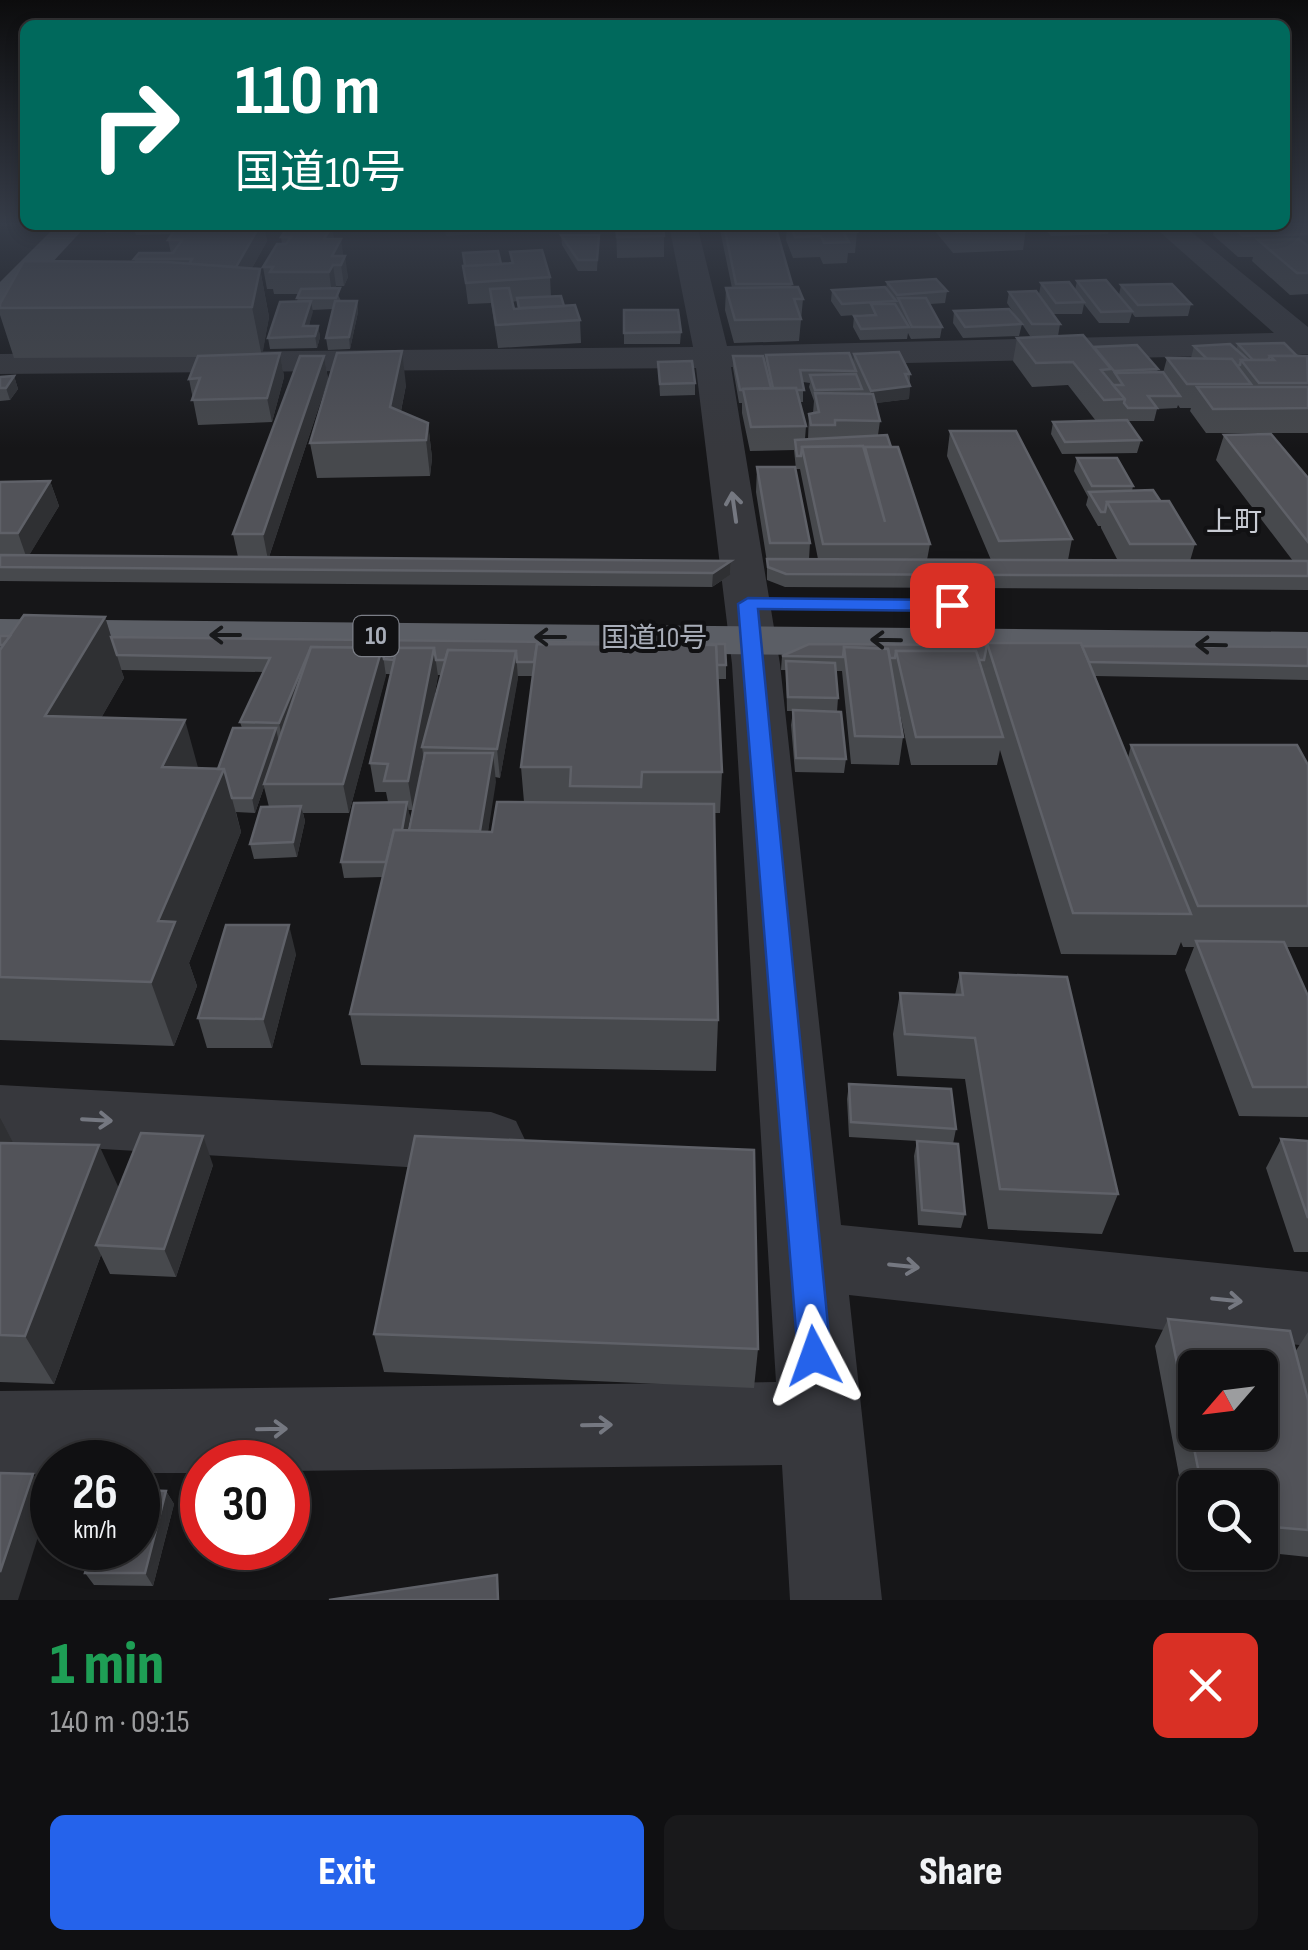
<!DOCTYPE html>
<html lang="en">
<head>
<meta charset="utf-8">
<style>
	:root { --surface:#101012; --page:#19191b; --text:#f1f3f6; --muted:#9c9d9f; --line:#303032; --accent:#2563eb }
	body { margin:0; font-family:"Sofia Sans Condensed","Noto Sans JP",sans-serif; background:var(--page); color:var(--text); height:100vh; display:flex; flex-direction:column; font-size:38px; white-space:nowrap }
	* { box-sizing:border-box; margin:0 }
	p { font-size:32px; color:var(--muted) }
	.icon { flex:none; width:55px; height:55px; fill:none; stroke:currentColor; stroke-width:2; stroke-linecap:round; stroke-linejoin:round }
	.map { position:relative; height:1600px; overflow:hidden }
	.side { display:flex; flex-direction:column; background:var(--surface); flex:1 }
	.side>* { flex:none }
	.guide { position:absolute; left:20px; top:20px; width:1270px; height:210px; border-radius:15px; box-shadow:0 5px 15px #0003,0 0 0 2px var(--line); background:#00695c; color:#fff; overflow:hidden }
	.needle { width:65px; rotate:242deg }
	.controls { position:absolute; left:1178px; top:1350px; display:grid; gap:20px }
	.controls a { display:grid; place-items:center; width:100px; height:100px; border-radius:15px; background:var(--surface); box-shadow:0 5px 15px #0003,0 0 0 2px var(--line); font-size:50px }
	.speed { position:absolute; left:30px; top:1440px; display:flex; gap:20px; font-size:50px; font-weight:700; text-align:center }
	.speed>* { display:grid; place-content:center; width:130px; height:130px; border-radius:50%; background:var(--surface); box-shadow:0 5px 15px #0003,0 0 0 2px var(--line); line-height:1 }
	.speed small { font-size:25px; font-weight:400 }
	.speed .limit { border:15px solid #d22; background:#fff; color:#111 }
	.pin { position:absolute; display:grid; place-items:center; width:85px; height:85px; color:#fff; margin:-42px; border-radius:20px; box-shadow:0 5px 15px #0006 }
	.me { position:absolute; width:110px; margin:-55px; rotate:356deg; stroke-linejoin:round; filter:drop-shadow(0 0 8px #0008) }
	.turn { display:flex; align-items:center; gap:35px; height:210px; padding:0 50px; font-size:45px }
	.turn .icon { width:130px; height:130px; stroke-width:2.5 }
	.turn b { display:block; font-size:70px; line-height:85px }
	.round { display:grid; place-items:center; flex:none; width:105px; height:105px; border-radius:15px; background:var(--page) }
	.summary { display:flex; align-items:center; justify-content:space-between; height:170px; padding:0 50px }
	h1 { font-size:60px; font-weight:800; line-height:75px; color:#1e9e55 }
	.button { display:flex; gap:20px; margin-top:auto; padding:20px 50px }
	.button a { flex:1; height:115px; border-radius:15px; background:var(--accent); color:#fff; font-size:40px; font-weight:800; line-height:115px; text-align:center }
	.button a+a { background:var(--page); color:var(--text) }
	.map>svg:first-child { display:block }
</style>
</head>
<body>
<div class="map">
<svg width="1308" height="1600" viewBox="0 0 1308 1600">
	<rect width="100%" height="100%" fill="#161618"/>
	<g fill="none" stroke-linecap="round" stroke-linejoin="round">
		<g fill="#37383d" fill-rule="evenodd">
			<path d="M669,225H697L727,346L1274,333L1152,225H1183L1308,327V354L731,367L780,664L841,1225L1308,1272V1346L849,1295L882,1600H790L782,1465L288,1471V1462H202V1473H138V1462H52V1474L0,1475V1391L776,1382L732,664L696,368L0,374V354L693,347Z"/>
			<path d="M0,1085L491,1112L516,1121L526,1142L516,1163L491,1172L0,1143Z"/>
		</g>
		<g fill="#5b5e65" fill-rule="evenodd">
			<path d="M57,225H87L11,307L0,310V282Z"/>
			<path d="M0,619L1308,632V660L0,647Z"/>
		</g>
	</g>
	<g fill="#47494d" fill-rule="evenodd">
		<path d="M1308,224V294L1290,295L1252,261L1253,257H1238L1213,235L1215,225Z"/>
		<path d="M104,225H282L279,231L265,232L267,241L252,268L260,269L269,317L262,354L280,353L284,377L272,422L198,425L189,379L198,357L14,358L0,315V304L135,262L134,259L171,253L168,240L172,234L136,235L133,226L129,232L106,233Z"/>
		<path d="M285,225L328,226L343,256L348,277L344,286H336L335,288L341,301H357L358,312L350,349L328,350L326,338L333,309L312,310L309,326H318L320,337L317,348L270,349L268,338L297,301L299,294H274L273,289H267L263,267L282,244L281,237L285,230Z"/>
		<path d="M616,225L664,236V257L617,258Z"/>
		<path d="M719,225H775L792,287L803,299L799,341L734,343L725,310L726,288H732Z"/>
		<path d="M787,225H853L857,232L855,253H848L847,263L823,264L820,257L793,258L786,240Z"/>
		<path d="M865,225H910V228L868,230Z"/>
		<path d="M936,225H1022L1026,229L1023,250L953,253L935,231Z"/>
		<path d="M1041,225H1110L1108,234L1051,236Z"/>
		<path d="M561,235H599L597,271H578L562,245Z"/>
		<path d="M510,252L550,277L551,297L580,320L581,343L498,348L491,303L468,304L463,266L511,263ZM517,301L518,308L514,309L512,302Z"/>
		<path d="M1077,281L1119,295L1121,285L1191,304L1188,316L1135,317L1132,313L1129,323H1099L1084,304L1082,314H1053L1039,294L1041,283L1075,290Z"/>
		<path d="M887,282L947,291L945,303L930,304L942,327L940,338L911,339L908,333L907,339L860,340L853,327L854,316L870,314L841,316L831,301L832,290L886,288Z"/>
		<path d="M1009,292L1060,324L1058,336H1030L1022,324L1019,336L963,338L953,323L954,311L1021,324L1007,303Z"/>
		<path d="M624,310L681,332L680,344H624Z"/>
		<path d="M1017,338L1094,348L1158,369L1157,372L1163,373L1167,358H1191L1194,346L1236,350L1238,344L1308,356V433H1206L1190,411L1191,408H1180L1178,405L1177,408L1157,409L1154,421H1128L1141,440L1137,453L1062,454L1051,434L1053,422L1096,421L1068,385L1032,387L1013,361Z"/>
		<path d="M854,354L910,374L909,399L875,403L880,421L878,435L891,447L930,544L927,560H991L947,456L950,431L1072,539L1068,560L1118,561L1101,528V526H1098L1086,505L1088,497L1074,471L1077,458L1133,486L1132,491L1161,502L1195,544L1190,561H1293L1216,460L1224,435L1308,478V590L785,587L767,580V562L756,492L757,467L810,543L809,559H818L800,469H796L794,450L750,451L742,413V403H739L733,368V356L765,364L766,355L853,364ZM803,382L810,383L809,387L814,401L813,413L809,414L808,439H805L806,426L800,402H803Z"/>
		<path d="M324,356L328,379L269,557L731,561L730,575L712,587L0,581V482L50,481L59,506L29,555L238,557L233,534Z"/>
		<path d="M658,362L695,383V395L660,396Z"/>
		<path d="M14,376L18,389L10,400L0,401V377Z"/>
		<path d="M406,385L401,411L428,423L432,458L430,476L317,478L310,443Z"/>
		<path d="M105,617L111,637L726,665V679H718L722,772L720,813H714L718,1020L716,1071L361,1065L350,1014L383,877L344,878L341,862L388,802L386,792H375L370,763L391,674H386L349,813H303L305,821L297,857L254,859L250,844L269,807L264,787L255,813L236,812L241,832L189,963L197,986L174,1046L0,1040V636H10ZM121,670L264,672L240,722L242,728L218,769L199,768L101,718L124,678ZM438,675H441L431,714ZM518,676H533L521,767L524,802L492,832L488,831L495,777L500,778ZM423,754L424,758L409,830H407L410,817L408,810H413Z"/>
		<path d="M987,643L1082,646L1308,647V680L1095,676L1128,758L1131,745L1308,765V947H1286L1308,996V1117L1239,1116L1185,970L1194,947H1183L1181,942L1176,955L1061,954L1000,750L997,765H911L898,704L903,737L899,765L851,764L842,671H836L838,698L837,712L846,759L844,773L795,772L791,725L793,711H787L786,670H781L782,656L987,645Z"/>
		<path d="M296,954L272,1048H207L198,1018Z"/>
		<path d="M960,973L1118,1194L1102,1234L988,1229L965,1079L897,1076L893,1034L900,993L955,995Z"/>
		<path d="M849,1084L956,1129L953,1144L965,1214L961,1228L918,1225L914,1156L917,1141L849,1137L847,1099Z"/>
		<path d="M0,1117L13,1143L119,1188L213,1165L176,1277L110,1274L101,1255L54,1384L0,1382Z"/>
		<path d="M1281,1139L1308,1141V1252H1294L1266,1168Z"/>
		<path d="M1168,1319L1295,1352L1308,1332V1557L1260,1552V1488H1195V1546L1192,1545L1155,1346Z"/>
		<path d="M374,1334L758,1349L754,1388L384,1372Z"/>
		<path d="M166,1491L174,1504L153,1586L94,1585L85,1573Z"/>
	</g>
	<g fill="#2f3033">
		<path d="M260,225H264L267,241L240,290L236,268Z"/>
		<path d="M445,225H519L520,230L446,236Z"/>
		<path d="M332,226L335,247L324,239Z"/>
		<path d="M341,239L344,259L345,256L348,277L344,286L341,265L332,256Z"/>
		<path d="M333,265L336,286L332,294L329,272Z"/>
		<path d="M260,269L269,317L262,357L252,307Z"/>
		<path d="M311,301L313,312L305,338L303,326Z"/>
		<path d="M357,301L358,312L350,349L349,337Z"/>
		<path d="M318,326L320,337L317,348L315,336Z"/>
		<path d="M402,351L406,385L395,441L390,407Z"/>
		<path d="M280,353L284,377L272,422L267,398Z"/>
		<path d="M324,356L328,379L268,560L263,534Z"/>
		<path d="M14,376L18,389L10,400L6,388Z"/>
		<path d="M910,386L909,399L870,404L871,391Z"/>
		<path d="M428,423L432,458L430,476L426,440Z"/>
		<path d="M50,481L59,506L27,559L18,533Z"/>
		<path d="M731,561L730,575L712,587L713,573Z"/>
		<path d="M105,617L124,678L67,778L45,716Z"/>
		<path d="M382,648L386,676L349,813L343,784Z"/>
		<path d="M434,648L438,676L425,747H422L423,754L413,810L408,781Z"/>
		<path d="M516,651L518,679L500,778L497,749Z"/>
		<path d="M307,658L282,738L279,723Z"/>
		<path d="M185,720L202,782L162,767Z"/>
		<path d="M276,728L279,743L264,784V787L255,813L252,798Z"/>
		<path d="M493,753L496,782L481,876L478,846Z"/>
		<path d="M224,769L241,832L189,963L197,986L174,1046L151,982L158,921Z"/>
		<path d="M407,802L410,817L399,877L397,862Z"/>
		<path d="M301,806L305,821L297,857L293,842Z"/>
		<path d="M289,925L296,954L272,1048L263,1019Z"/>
		<path d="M0,1117L19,1154L0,1188Z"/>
		<path d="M203,1136L213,1165L176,1277L164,1249Z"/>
		<path d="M99,1145L122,1195L96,1245L101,1255L54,1384L25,1336Z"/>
		<path d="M33,1474L50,1499L18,1600H0V1572Z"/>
		<path d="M166,1491L174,1504L153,1586L145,1573Z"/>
	</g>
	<g fill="#525359" stroke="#5f6168" stroke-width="2.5" fill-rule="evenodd">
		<path d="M1285,224H1308V234L1243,236L1230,225Z"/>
		<path d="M178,225H260L236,267L189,264L192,259H134L139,253H173L182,240H168Z"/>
		<path d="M289,225L332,226L324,239H341L332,256H345L341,265H333L329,272H270L273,267H263L277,244H286L291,237H281Z"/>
		<path d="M616,225H663L664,236L617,237Z"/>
		<path d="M724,225H775L792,284H736Z"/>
		<path d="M790,225H853L857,232H843L849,242L824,243L821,236L795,237Z"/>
		<path d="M950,225H1022L1026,229L956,232Z"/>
		<path d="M561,235H599L597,260H578Z"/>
		<path d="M1299,239L1308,246V273H1297L1258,240Z"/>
		<path d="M542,250L550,277L466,283L463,266L513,263L510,252Z"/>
		<path d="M498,251L501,264L465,266L463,253Z"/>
		<path d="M24,261L167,262L260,269L252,307L0,308V304Z"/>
		<path d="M936,279L947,291L897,295L887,282Z"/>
		<path d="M1106,280L1132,311L1101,312L1077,281Z"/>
		<path d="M1069,282L1084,302L1056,303L1041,283Z"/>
		<path d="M1172,284L1191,304L1138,305L1121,285Z"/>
		<path d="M798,287L803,299H794L801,319L735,320L726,288Z"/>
		<path d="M885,287L896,301L842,304L832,290Z"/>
		<path d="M340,288L336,298H297L301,289Z"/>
		<path d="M509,288L514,309L575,305L580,320L496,325L490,289Z"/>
		<path d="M1036,291L1060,324H1032L1009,292Z"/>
		<path d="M561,296L564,306L519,308L517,298Z"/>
		<path d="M898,298H926L942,327H912Z"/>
		<path d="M311,301L303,326H318L315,336L268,338L280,302Z"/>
		<path d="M335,301H357L349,337L326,338Z"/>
		<path d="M871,304H895L909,327L861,329L854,316L876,315Z"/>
		<path d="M1009,309L1022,324L965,327L954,311Z"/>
		<path d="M624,310H678L681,332L624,333Z"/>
		<path d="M1083,335L1111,369L1101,370L1125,399L1104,400L1073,362L1036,363L1017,338Z"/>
		<path d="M1284,343L1297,356H1270L1268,360H1253L1238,344Z"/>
		<path d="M1230,344L1248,360H1241L1240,365L1237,366L1232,359H1207L1194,346Z"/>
		<path d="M1137,345L1158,369L1114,371L1094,347Z"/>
		<path d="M402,351L390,407L428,423L426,440L310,443L337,353Z"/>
		<path d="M899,352L910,374H905L910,386L871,391L854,354Z"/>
		<path d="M280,353L267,398L192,400L200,378L189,379L198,356Z"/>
		<path d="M849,353L856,371L800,370L804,390H796V388H773L766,355Z"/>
		<path d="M300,356H324L263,534H233Z"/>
		<path d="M733,356H763L771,388L743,389V390H740Z"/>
		<path d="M1270,356H1307L1308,383H1259L1241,360H1274Z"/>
		<path d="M1167,358L1232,359L1251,384H1187Z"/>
		<path d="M692,361L695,383L660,384L658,362Z"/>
		<path d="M1163,372L1180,396H1148L1157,408H1128L1124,403L1125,399L1113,385H1123L1115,373Z"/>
		<path d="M856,374L862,389L815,390L810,375Z"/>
		<path d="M14,376L6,388H0V377Z"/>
		<path d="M1197,387H1308V408L1213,409Z"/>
		<path d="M796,388L806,426L751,427L743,389Z"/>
		<path d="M815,393L873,394L880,421L835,420V425H811L809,414L819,412Z"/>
		<path d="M1127,420L1141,440L1065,442L1053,422Z"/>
		<path d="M950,431H1016L1072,539L999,541Z"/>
		<path d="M1271,434L1308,478V542L1224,435Z"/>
		<path d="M887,435L891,447H865V453L863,446L802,447L801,456H797L795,440Z"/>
		<path d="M863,446L885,522L865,447H898L930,544H823L802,447Z"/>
		<path d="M1077,458H1117L1133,486H1092Z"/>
		<path d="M757,467H795L810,543H770Z"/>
		<path d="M50,481L18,533H0V482Z"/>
		<path d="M1153,490L1161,502H1107L1105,512H1101L1089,492Z"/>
		<path d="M1169,501L1195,544H1130L1107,502Z"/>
		<path d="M0,555L731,561L713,573L0,567Z"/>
		<path d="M767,559L1308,561V576L786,574L768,567Z"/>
		<path d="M24,615L105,617L45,716L185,720L162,767L224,769L158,921L175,922L151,982L0,977V650Z"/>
		<path d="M0,636H10L3,645H0Z"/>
		<path d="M111,637L725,644L726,665H717L716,645L537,644L534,662H517L516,651L448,650L445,660H436L434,648H397L394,660L384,659L382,648L311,647L279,723L240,722L270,658L117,655Z"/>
		<path d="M987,643H1081L1191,914L1073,913Z"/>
		<path d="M537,644L716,645L722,772H642L641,787L570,786L571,767H521Z"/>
		<path d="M809,644L987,645L984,660H979L976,651H896L895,658H890L888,649L844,647L843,657L782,656Z"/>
		<path d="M1082,646L1308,647V666L1089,662Z"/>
		<path d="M311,647L382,648L343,784H264Z"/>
		<path d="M844,647L888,649L903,737L855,736Z"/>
		<path d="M397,648H434L408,781H384L388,764L370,763Z"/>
		<path d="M448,650L516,651L497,749L422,747Z"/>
		<path d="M896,651H976L1003,737H916Z"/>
		<path d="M786,661L835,663L838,698L788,697Z"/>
		<path d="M793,710L841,712L846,759L796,758Z"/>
		<path d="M233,728H276L252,798H232L224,769H218Z"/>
		<path d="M1131,745H1297L1308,765V906H1198Z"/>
		<path d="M425,753H493L480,831L409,830Z"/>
		<path d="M407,802L402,830H394L386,862H341L354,803Z"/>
		<path d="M497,802L714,804L718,1020L350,1014L394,830L492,832Z"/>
		<path d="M301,806L293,842L250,844L261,807Z"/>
		<path d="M226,925H289L263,1019L198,1018Z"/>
		<path d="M1196,941L1284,942L1308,996V1087H1253Z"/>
		<path d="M960,973L1067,977L1118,1194L1000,1189L975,1038L905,1034L900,993L963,995Z"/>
		<path d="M849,1084L951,1089L956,1129L851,1122Z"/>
		<path d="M141,1133L203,1136L164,1249L96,1245Z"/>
		<path d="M415,1136L754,1150L758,1349L374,1334Z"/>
		<path d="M1281,1139L1308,1141V1218Z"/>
		<path d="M917,1141L958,1144L965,1214L922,1210Z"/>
		<path d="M0,1143L99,1145L25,1336L0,1335Z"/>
		<path d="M1168,1319L1290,1331L1308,1400V1530L1260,1526V1488H1202ZM1195,1368H1260V1432H1195Z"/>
		<path d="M0,1473L33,1474L0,1572Z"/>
		<path d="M138,1490L166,1491L145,1573H85L92,1548H138Z"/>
		<path d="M497,1575L498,1600H329Z"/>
	</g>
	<defs><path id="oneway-shaft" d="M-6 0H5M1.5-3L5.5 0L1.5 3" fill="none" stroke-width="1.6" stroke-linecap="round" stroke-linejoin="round" transform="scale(2.5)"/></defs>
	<g stroke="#757881">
		<use href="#oneway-shaft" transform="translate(734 507) rotate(-98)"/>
		<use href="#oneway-shaft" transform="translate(97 1120) rotate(3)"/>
		<use href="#oneway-shaft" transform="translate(904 1266) rotate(6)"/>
		<use href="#oneway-shaft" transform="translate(1227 1300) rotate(6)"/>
		<use href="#oneway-shaft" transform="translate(597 1425) rotate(-1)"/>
		<use href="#oneway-shaft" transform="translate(272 1429) rotate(-1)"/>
	</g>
	<g stroke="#18191b">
		<use href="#oneway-shaft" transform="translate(225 635) rotate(-180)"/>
		<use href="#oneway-shaft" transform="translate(550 637) rotate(-180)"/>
		<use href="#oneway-shaft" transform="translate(886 640) rotate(-179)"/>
		<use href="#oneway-shaft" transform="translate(1211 645) rotate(-179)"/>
	</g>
	<linearGradient id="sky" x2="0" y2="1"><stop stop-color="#0c0c0d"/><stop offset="0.5" stop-color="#363c48"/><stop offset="1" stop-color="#363c48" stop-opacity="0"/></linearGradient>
	<rect width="1308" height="448" fill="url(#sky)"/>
	<path fill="#2563eb" stroke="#184099" stroke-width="2.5" d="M748,598L952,600L961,605L952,611L758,609L831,1356L826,1367L814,1372L802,1367L798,1356L738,604Z"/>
	<g text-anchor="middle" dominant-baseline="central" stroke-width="8" stroke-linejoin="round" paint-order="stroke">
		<rect fill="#111113" stroke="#7b7e86" stroke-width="2.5" x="353.5" y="616" width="45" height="40" rx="8"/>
		<g font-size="25" font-weight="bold" fill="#a8adb8">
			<text x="376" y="636">10</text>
		</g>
		<g font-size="28" fill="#c9ccd4" stroke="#111113">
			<text x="1234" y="522">上町</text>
		</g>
		<g font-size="28" fill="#a8adb8" stroke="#111113">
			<text x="654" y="638">国道10号</text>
		</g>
	</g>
</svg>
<div class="controls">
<a><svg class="needle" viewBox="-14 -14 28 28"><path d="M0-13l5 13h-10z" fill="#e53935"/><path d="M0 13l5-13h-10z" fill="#9c9d9f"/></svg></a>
<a><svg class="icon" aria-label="search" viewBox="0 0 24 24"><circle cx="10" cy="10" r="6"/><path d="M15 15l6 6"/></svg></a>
</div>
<div class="speed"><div>26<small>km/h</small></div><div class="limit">30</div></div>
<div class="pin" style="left:952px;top:605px;background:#d93025"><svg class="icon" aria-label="arrive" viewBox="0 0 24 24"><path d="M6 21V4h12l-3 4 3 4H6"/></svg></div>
<svg class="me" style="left:814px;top:1356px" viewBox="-20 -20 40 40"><path d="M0-17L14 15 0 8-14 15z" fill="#2563eb" stroke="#fff" stroke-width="4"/></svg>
<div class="guide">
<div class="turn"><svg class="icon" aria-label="right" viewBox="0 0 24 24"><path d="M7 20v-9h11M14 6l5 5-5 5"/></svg><div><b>110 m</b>国道10号</div></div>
</div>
</div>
<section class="side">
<div class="summary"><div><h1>1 min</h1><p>140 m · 09:15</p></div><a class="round" style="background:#d93025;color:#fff"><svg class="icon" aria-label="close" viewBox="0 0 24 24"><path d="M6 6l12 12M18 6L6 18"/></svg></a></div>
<div class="button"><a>Exit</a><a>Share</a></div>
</section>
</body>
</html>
